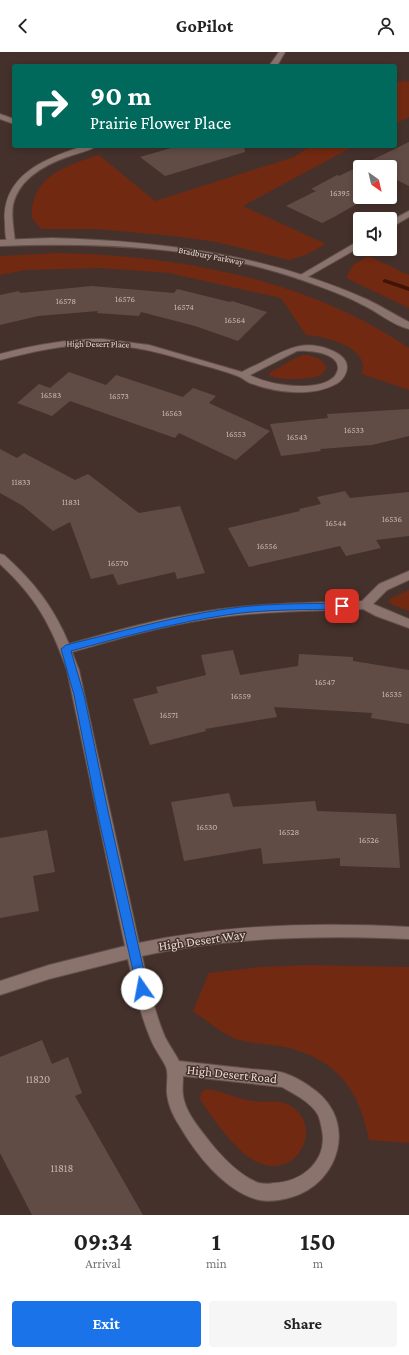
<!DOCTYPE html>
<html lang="en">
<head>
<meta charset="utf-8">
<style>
	:root { --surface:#fff; --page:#f6f6f6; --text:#222; --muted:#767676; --accent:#1a73e8 }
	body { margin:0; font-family:"Crimson Pro",serif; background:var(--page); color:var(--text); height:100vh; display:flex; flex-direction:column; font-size:15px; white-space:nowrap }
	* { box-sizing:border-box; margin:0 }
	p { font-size:13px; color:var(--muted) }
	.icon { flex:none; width:22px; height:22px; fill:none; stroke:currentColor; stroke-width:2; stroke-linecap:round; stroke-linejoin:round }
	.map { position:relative; height:1163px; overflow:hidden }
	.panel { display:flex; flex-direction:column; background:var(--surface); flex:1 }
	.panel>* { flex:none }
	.top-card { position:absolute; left:12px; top:12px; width:385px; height:84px; border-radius:4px; box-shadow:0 2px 6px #0003; background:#00695c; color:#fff; overflow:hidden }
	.needle { width:26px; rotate:146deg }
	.controls { position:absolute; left:353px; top:108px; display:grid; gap:8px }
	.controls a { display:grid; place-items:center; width:44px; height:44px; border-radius:4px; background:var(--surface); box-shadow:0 2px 6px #0003; font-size:20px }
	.pin { position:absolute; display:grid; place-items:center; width:34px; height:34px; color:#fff; margin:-17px; border-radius:8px; box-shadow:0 2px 6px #0006 }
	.me { position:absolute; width:44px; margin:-22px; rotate:348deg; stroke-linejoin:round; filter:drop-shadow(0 0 3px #0008) }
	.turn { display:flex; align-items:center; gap:14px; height:84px; padding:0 12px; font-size:18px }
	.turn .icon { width:52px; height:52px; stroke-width:2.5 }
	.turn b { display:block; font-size:28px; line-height:34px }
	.eta { display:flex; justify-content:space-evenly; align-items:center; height:68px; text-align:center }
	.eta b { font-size:24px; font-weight:700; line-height:28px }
	.button { display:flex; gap:8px; margin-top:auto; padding:8px 12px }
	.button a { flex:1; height:46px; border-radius:4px; background:var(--accent); color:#fff; font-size:16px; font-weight:700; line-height:46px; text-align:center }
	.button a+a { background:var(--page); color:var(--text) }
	header { display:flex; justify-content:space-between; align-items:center; height:52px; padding:0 12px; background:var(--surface); font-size:18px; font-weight:700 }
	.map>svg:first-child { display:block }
</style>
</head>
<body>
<header><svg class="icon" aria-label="back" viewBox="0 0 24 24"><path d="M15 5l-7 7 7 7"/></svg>GoPilot<svg class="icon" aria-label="person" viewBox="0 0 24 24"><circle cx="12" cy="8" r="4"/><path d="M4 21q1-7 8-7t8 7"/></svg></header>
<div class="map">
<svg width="409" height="1163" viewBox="0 0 409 1163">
	<rect width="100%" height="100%" fill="#45312b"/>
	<g fill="#722911">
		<path d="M409,29V65L395,72V30Z"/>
		<path d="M311,94H354L243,154L326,192L308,202L289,208L216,190L174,184L95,177H41L32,166C29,125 67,113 99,103L155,149L294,105Z"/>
		<path d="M59,201C180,204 307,227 409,296V338L362,322C371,295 324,284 306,283L281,246L169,221L100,216L26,218L0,223V204Z"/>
		<path d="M368,204L409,223V256L346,226L353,213Z"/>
		<path d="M307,303C315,305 325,307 326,317C325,318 324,320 322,322C315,328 276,329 269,323L270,320C283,315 293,304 307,303Z"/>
		<path d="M409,538V559L393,553L389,550L390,547Z"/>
		<path d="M307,913L409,915V1091L369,1088C359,1035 334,1004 279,994C264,991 246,992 231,985C218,978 206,968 193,959L209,921L260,915Z"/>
		<path d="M206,1037C220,1038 237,1047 253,1049C264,1051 279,1047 289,1053C324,1072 300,1125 262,1112C239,1105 213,1067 200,1047L201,1041Z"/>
	</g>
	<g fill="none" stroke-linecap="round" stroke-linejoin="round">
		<path fill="#401306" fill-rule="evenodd" d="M385,227L409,235V239L383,230V228Z"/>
	</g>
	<g fill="#614c45">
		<path d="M409,90V134L397,128L390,133V115H360V145H369L334,165L322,171L286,154L316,139L311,137L337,123L339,124Z"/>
		<path d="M178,94H244L245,100L165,124L140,105Z"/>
		<path d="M92,234L174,241L177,237L230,250L232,249L267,260L238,289L195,274L141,260L139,264L97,261L98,259L38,264L0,273V243L19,239L20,241Z"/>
		<path d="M69,320L106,333L116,323L183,345L193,336L216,344L209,351L270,379L236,408L179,381L175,386L70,349L52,364L17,351L39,332L50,336Z"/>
		<path d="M409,357V384L372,393L320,397L321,399L281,404L270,372L328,366L327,362Z"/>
		<path d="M0,397L17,406L24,401L75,428L88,422L139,461L180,454L205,521L177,527L175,520L118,533L113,522L91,527L70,470L53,479L23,454L0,441Z"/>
		<path d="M345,439L350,446L409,440V484L376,488L381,496L346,504L340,494L249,515L228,476L300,459L299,457L321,452L317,445Z"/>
		<path d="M233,598L240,623L298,614L299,602L353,605V609L409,618V672L371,666L372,661L274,655L277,665L205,677L206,679L150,693L133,647L158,641L156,635L206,623L201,603Z"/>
		<path d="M229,741L233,755L315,749L317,759L396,762L400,816L340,814V806L263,812L261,796L184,809L171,750Z"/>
		<path d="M47,778L55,820L33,824L39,859L0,866V786Z"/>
		<path d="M42,988L52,1012L68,1005L82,1041L75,1044L143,1163H32L0,1101V1005Z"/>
	</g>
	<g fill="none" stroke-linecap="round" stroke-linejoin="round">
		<defs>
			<g id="street">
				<path d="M279,0H285L277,14H269Z"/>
				<path d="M0,62L14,67V72L0,67Z"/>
				<path d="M84,94H96C90,99 78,101 70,104C46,112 19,126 13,153C11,165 14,178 15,190L11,193L8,192C5,186 5,177 5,171C1,123 46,106 84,94Z"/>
				<path d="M409,159V165L390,176V169Z"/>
				<path d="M360,188V195L304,227H298L297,225Z"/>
				<path d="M102,287L149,293L242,320C249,316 257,313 264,309C288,296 307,286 335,300C341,303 347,308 347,315C347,322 342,329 336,332C313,345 277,341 253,332C248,331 244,327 240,325C223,318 205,314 188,309C165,302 143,296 120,294C79,289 39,298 0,308V302C34,293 67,287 102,287ZM297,299C308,298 339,300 338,317C337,320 336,323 334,325C317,341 268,333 250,323Z"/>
				<path d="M0,502L4,503C34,530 53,554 69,592C115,579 161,566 208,559C259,551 310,551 362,549L379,532L409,519V528L387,538L373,552L409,567V576L376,564L363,557C311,559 260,559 208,567C162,574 117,587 72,600L79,618L139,891C228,872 319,870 409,875V887C320,883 230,885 142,904C148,931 154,959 165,985C169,993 175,1001 179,1009C203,1012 227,1014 251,1017C262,1018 274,1018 284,1021C296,1025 307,1032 316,1039C357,1071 339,1131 292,1145C282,1148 269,1150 259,1148C224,1139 196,1102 179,1073C173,1064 168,1052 167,1042C166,1033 169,1023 166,1015C162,1006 155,998 151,988C140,962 134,935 128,907L49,927L0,943V929L49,913L125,894L67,618C51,573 36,545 0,512ZM183,1024L282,1035C294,1042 311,1050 318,1063C320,1067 321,1073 322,1078C328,1108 303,1130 274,1131C270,1132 264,1132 259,1131C240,1124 222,1105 210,1090C200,1077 185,1060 183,1043C182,1037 183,1031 183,1024Z"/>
			</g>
			<path id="secondary" d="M51,186C160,189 265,202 366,247C381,254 395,263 409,270V277C392,273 377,259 361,252C346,244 329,238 313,232C214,195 105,190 0,194V188Z"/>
		</defs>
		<use href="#street" stroke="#604f4a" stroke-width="2"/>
		<use href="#secondary" stroke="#604f4a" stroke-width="2"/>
		<use href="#street" fill="#8a736c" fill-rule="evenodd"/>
		<use href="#secondary" fill="#8a736c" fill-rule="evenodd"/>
	</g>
	<path fill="#1a73e8" stroke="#114b97" d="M342,551L346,554L342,557C303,558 264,557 226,563C173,571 122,585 71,599L84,643L108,759L148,937L146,941L142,942L138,941L97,759L74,643L61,597L66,593C119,580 172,565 226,557C264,551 303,552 342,551Z"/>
	<g text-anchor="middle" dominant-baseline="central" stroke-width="3" stroke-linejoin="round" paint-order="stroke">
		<g font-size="9" fill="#c6b6b2">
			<text x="340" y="141">16395</text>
			<text x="125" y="247">16576</text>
			<text x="66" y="249">16578</text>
			<text x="184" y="255">16574</text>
			<text x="235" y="268">16564</text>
			<text x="51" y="343">16583</text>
			<text x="119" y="344">16573</text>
			<text x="172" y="361">16563</text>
			<text x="354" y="378">16533</text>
			<text x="236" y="382">16553</text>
			<text x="297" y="385">16543</text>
			<text x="21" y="430">11833</text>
			<text x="71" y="450">11831</text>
			<text x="392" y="467">16536</text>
			<text x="336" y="471">16544</text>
			<text x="267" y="494">16556</text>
			<text x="118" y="511">16570</text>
			<text x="325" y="630">16547</text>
			<text x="392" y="642">16535</text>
			<text x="241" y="644">16559</text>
			<text x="169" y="663">16571</text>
			<text x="207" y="775">16530</text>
			<text x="289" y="780">16528</text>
			<text x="369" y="788">16526</text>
		</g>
		<g font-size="9" fill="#e7dad6" stroke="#45312b">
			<text transform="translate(211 204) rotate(11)">Bradbury Parkway</text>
			<text transform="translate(98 292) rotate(1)">High Desert Place</text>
		</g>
		<g font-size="11" fill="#c6b6b2">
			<text x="38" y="1027">11820</text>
			<text x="62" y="1116">11818</text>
		</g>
		<g font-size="13" fill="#e7dad6" stroke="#45312b">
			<text transform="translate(202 888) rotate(-8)">High Desert Way</text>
			<text transform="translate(232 1022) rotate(6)">High Desert Road</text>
		</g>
	</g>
</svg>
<div class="controls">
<a><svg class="needle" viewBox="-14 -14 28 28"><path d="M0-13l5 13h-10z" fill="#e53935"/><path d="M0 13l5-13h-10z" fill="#767676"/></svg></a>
<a><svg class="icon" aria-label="sound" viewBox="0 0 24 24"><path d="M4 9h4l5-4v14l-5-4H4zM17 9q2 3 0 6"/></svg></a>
</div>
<div class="pin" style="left:342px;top:554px;background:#d93025"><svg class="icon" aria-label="arrive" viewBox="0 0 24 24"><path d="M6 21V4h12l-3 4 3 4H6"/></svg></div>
<svg class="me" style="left:142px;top:937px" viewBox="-20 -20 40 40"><circle r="19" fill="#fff"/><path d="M0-13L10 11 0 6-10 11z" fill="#1a73e8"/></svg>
<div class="top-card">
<div class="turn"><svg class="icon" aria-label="right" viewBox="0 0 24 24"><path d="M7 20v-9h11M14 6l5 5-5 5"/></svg><div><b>90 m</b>Prairie Flower Place</div></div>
</div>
</div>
<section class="panel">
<div class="eta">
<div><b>09:34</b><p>Arrival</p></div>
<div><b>1</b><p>min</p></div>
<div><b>150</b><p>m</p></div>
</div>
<div class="button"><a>Exit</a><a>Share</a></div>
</section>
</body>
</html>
